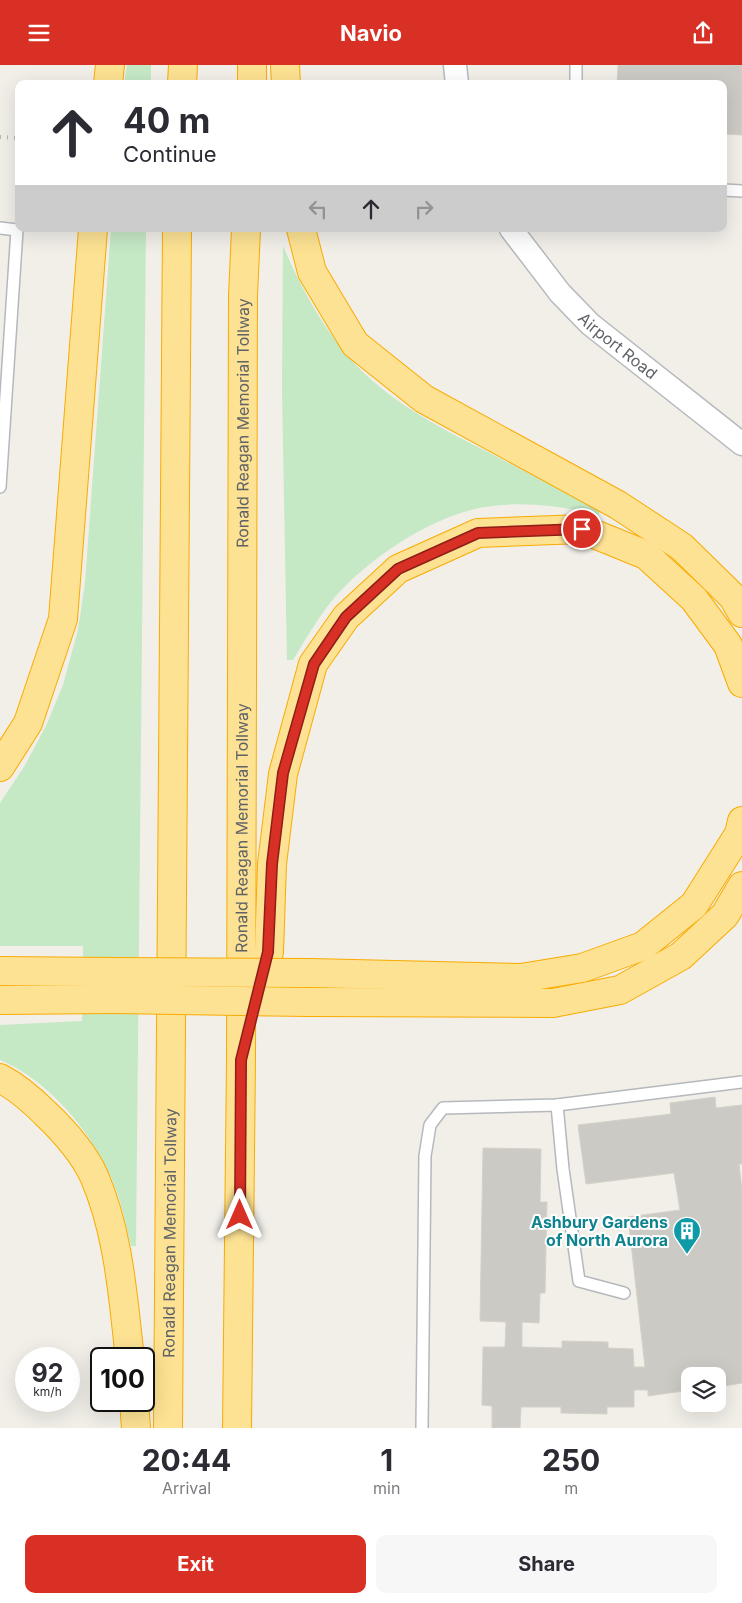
<!DOCTYPE html>
<html lang="en">
<head>
<meta charset="utf-8">
<style>
	:root { --surface:#fff; --page:#f7f7f7; --text:#2b2b33; --muted:#7c7c81; --accent:#d93025 }
	body { margin:0; font-family:Inter,sans-serif; background:var(--page); color:var(--text); height:100vh; display:flex; flex-direction:column; font-size:19px; white-space:nowrap }
	* { box-sizing:border-box; margin:0 }
	p { font-size:16px; color:var(--muted) }
	.icon { flex:none; width:28px; height:28px; fill:none; stroke:currentColor; stroke-width:2; stroke-linecap:round; stroke-linejoin:round }
	.map { position:relative; height:1363px; overflow:hidden }
	.details { display:flex; flex-direction:column; background:var(--surface); flex:1 }
	.details>* { flex:none }
	.hud { position:absolute; left:15px; top:15px; width:712px; height:152px; border-radius:10px; box-shadow:0 5px 20px #0002; background:#fff; color:var(--text); overflow:hidden }
	.fabs { position:absolute; left:681px; top:1302px; display:grid; gap:10px }
	.fabs a { display:grid; place-items:center; width:45px; height:45px; border-radius:10px; background:var(--surface); box-shadow:0 5px 20px #0002; font-size:25px }
	.speed { position:absolute; left:15px; top:1282px; display:flex; gap:10px; font-size:25px; font-weight:700; text-align:center }
	.speed>* { display:grid; place-content:center; width:65px; height:65px; border-radius:50%; background:var(--surface); box-shadow:0 5px 20px #0002; line-height:1 }
	.speed small { font-size:12px; font-weight:400 }
	.speed .limit { border:2px solid #111; border-radius:8px; background:#fff; color:#111 }
	.pin { position:absolute; display:grid; place-items:center; width:42px; height:42px; color:#fff; margin:-21px; border:2px solid #fff; border-radius:50%; box-shadow:0 1px 5px #0007 }
	.me { position:absolute; width:55px; margin:-28px; rotate:0deg; stroke-linejoin:round; filter:drop-shadow(0 0 4px #0008) }
	.turn { display:flex; align-items:center; gap:18px; height:105px; padding:0 25px; font-size:22px }
	.turn .icon { width:65px; height:65px; stroke-width:2.5 }
	.turn b { display:block; font-size:35px; line-height:42px }
	.lanes { display:flex; align-items:center; height:48px; padding:0 25px; background:#0003; justify-content:center; gap:25px; direction:ltr }
	.lanes .off { opacity:.35 }
	.eta { display:flex; justify-content:space-evenly; align-items:center; height:85px; text-align:center }
	.eta b { font-size:30px; font-weight:700; line-height:35px }
	.button { display:flex; gap:10px; margin-top:auto; padding:10px 25px }
	.button a { flex:1; height:58px; border-radius:10px; background:var(--accent); color:#fff; font-size:20px; font-weight:700; line-height:58px; text-align:center }
	.button a+a { background:var(--page); color:var(--text) }
	header { display:flex; justify-content:space-between; align-items:center; height:65px; padding:0 25px; background:var(--accent); color:#fff; font-size:22px; font-weight:700 }
	.map>svg:first-child { display:block }
</style>
</head>
<body>
<header><svg class="icon" aria-label="menu" viewBox="0 0 24 24"><path d="M4 6h16M4 12h16M4 18h16"/></svg>Navio<svg class="icon" aria-label="share" viewBox="0 0 24 24"><path d="M12 15V3M7 8l5-5 5 5M5 13v7h14v-7"/></svg></header>
<div class="map">
<svg width="742" height="1363" viewBox="0 0 742 1363">
	<rect width="100%" height="100%" fill="#f1efe8"/>
	<g fill="#c5e8c5">
		<path d="M127,0H151V19H124Z"/>
		<path d="M111,164H146L136,1181H131C125,1157 121,1133 110,1110C89,1064 48,1015 0,995V960L82,956L83,881H0V738L24,702L46,661L63,620L78,565L85,518Z"/>
		<path d="M283,181C306,234 335,286 381,323C413,349 450,368 486,386C524,406 562,426 600,446L598,451C562,440 523,436 485,442C433,450 369,493 335,532C318,552 306,574 293,595H287L282,324Z"/>
	</g>
	<g fill="#cccac5" stroke="#d6d1c6">
		<path d="M618,0H742V70L724,69V19H617Z"/>
		<path d="M715,1032L716,1043L742,1040V1099H739L742,1125V1318L718,1322V1311H690V1325L648,1331V1325H634V1342H607V1349L561,1348V1342H521L520,1363H492V1341L482,1340L483,1282H505L506,1257L480,1256L483,1083L541,1084L540,1137H547L545,1228H540L539,1258L522,1257V1282L562,1283V1276L608,1277V1283L633,1284L634,1302H645L628,1152L680,1145L674,1108L586,1119L578,1060L671,1049L670,1038Z"/>
	</g>
	<g fill="none" stroke-linecap="round" stroke-linejoin="round">
		<defs>
			<g id="service">
				<path d="M576,0V19"/>
				<path d="M724,125L742,126"/>
				<path d="M0,163L17,165L0,422"/>
				<path d="M557,1040L563,1104L579,1216L624,1228"/>
				<path d="M422,1363L425,1091L430,1060L443,1043L557,1040L742,1017"/>
			</g>
			<g id="minor">
				<path d="M455,0L457,19"/>
				<path id="s1" d="M511,164L560,228L590,259L742,379"/>
			</g>
			<g id="motorway">
				<path d="M285,0L286,19"/>
				<path d="M108,19L110,0"/>
				<path d="M182,19L183,0"/>
				<path d="M252,19V0"/>
				<path d="M301,164L312,207L355,279L424,334L618,440L682,482L733,532L742,548"/>
				<path d="M0,702L28,658L63,554L93,164"/>
				<path d="M0,906L116,907"/>
				<path d="M311,908L521,913L582,903L643,881L694,840L739,769L742,756"/>
				<path d="M257,931L269,887L272,799L283,709L313,599L346,552L398,504L478,468L582,464L646,490L694,534L728,580L742,618"/>
				<path d="M0,935L113,934"/>
				<path d="M308,937L553,938L620,925L681,891L725,850L742,821"/>
				<path d="M0,1013C17,1022 31,1034 45,1048C64,1066 83,1087 94,1111C119,1168 123,1233 130,1294"/>
				<path d="M134,1336L136,1363"/>
				<path id="s2" d="M168,1363L177,164"/>
				<path id="s3" d="M237,1363L241,995L243,231L246,164"/>
			</g>
		</defs>
		<use href="#service" stroke="#b5b8bc" stroke-width="14"/>
		<use href="#minor" stroke="#b5b8bc" stroke-width="25"/>
		<use href="#motorway" stroke="#f9ab00" stroke-width="30"/>
		<use href="#service" stroke="#fff" stroke-width="11"/>
		<use href="#minor" stroke="#fff" stroke-width="22"/>
		<use href="#motorway" stroke="#fde293" stroke-width="28"/>
		<path stroke="#b6b7b8" stroke-width="4" stroke-dasharray="1 6" stroke-linecap="butt" d="M0,72L19,73"/>
		<defs>
			<g id="motorway-bridge">
				<path d="M116,907L311,908"/>
				<path d="M113,934L308,937"/>
			</g>
		</defs>
		<use href="#motorway-bridge" stroke="#f9ab00" stroke-width="30" stroke-linecap="butt"/>
		<use href="#motorway-bridge" stroke="#fde293" stroke-width="28"/>
	</g>
	<g fill="none" stroke-linecap="round" stroke-linejoin="round">
		<defs>
			<path id="route" d="M240,1150L241,995L268,887L272,799L283,708L314,599L346,552L398,504L478,468L582,464"/>
		</defs>
		<use href="#route" stroke="#8d1f18" stroke-width="12"/>
		<use href="#route" stroke="#d93025" stroke-width="9"/>
	</g>
	<defs>
		<symbol id="building-pin" viewBox="-11 -11 22 30"><path d="M0 17L-7.5 6A9.5 9.5 0 1 1 7.5 6Z" fill="#0f9aa8" stroke="#fff"/><path d="M-4-6H4V6H1V3H-1V6H-4ZM-2.5-4.3h1.7v1.8h-1.7ZM.8-4.3h1.7v1.8H.8ZM-2.5-1h1.7V.8h-1.7ZM.8-1h1.7V.8H.8Z" fill="#fff"/></symbol>
	</defs>
	<g fill-rule="evenodd">
		<use href="#building-pin" x="671" y="1150" width="32" height="43"/>
	</g>
	<g text-anchor="middle" dominant-baseline="central" stroke-width="4" stroke-linejoin="round" paint-order="stroke">
		<g font-size="16" fill="#5f6368" stroke="#fff">
			<text stroke="none"><textPath href="#s1" startOffset="159">Airport Road</textPath></text>
			<text stroke="none"><textPath href="#s3" startOffset="1005">Ronald Reagan Memorial Tollway</textPath></text>
			<text stroke="none"><textPath href="#s3" startOffset="600">Ronald Reagan Memorial Tollway</textPath></text>
			<text stroke="none"><textPath href="#s2" startOffset="195">Ronald Reagan Memorial Tollway</textPath></text>
		</g>
		<g font-size="16" font-weight="bold" fill="#0d838f" stroke="#fff" text-anchor="end">
			<text x="668" y="1157">Ashbury Gardens<tspan x="668" dy="18">of North Aurora</tspan></text>
		</g>
	</g>
</svg>
<div class="fabs">
<a><svg class="icon" aria-label="layers" viewBox="0 0 24 24"><path d="M12 4l9 5-9 5-9-5zM3 14l9 5 9-5"/></svg></a>
</div>
<div class="speed"><div>92<small>km/h</small></div><div class="limit">100</div></div>
<div class="pin" style="left:582px;top:464px;background:#d93025"><svg class="icon" aria-label="arrive" viewBox="0 0 24 24"><path d="M6 21V4h12l-3 4 3 4H6"/></svg></div>
<svg class="me" style="left:240px;top:1150px" viewBox="-20 -20 40 40"><path d="M0-17L14 15 0 8-14 15z" fill="#d93025" stroke="#fff" stroke-width="4"/></svg>
<div class="hud">
<div class="turn"><svg class="icon" aria-label="ahead" viewBox="0 0 24 24"><path d="M12 20V5M6 11l6-6 6 6"/></svg><div><b>40 m</b>Continue</div></div>
<div class="lanes"><svg class="icon off" aria-label="left" viewBox="0 0 24 24"><path d="M17 20v-9H6M10 6l-5 5 5 5"/></svg><svg class="icon" aria-label="ahead" viewBox="0 0 24 24"><path d="M12 20V5M6 11l6-6 6 6"/></svg><svg class="icon off" aria-label="right" viewBox="0 0 24 24"><path d="M7 20v-9h11M14 6l5 5-5 5"/></svg></div>
</div>
</div>
<section class="details">
<div class="eta">
<div><b>20:44</b><p>Arrival</p></div>
<div><b>1</b><p>min</p></div>
<div><b>250</b><p>m</p></div>
</div>
<div class="button"><a>Exit</a><a>Share</a></div>
</section>
</body>
</html>
